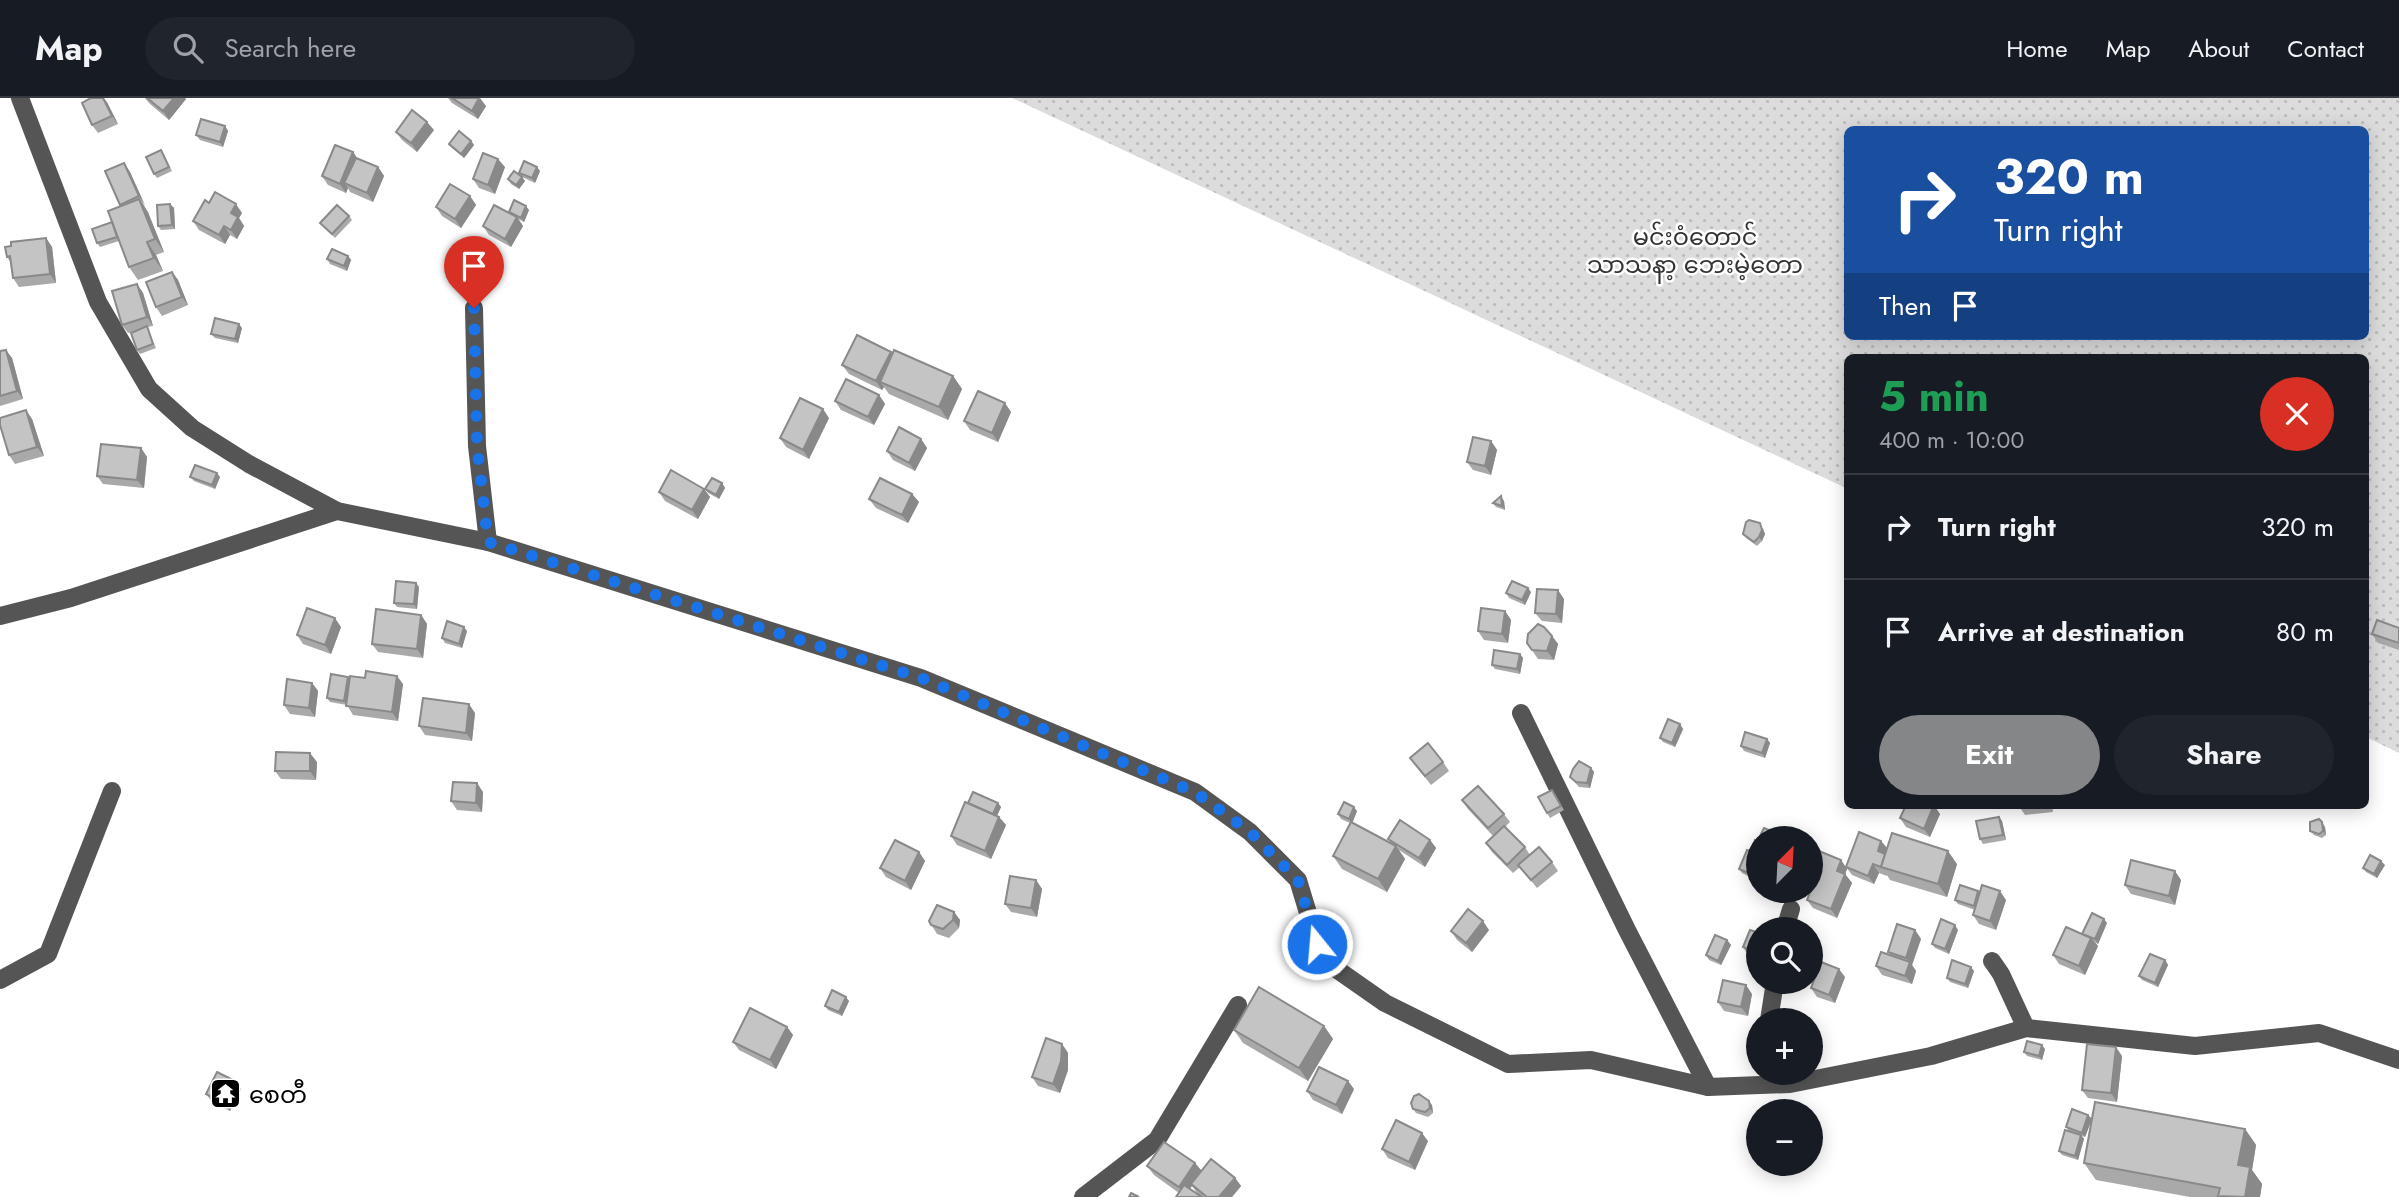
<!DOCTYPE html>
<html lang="en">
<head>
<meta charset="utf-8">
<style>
	:root { --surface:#171b24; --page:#20242c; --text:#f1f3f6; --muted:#9ea1a6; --line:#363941; --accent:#858687 }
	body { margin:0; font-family:Jost,"Noto Sans Myanmar",sans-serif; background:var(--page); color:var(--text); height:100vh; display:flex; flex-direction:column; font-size:26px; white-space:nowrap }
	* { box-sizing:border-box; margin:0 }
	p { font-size:23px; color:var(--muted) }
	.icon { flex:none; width:38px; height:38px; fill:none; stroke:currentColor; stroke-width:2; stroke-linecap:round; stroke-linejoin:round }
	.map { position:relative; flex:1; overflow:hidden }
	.side { position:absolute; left:1844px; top:256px; width:525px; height:455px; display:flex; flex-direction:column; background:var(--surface); border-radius:10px; box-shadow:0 4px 18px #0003 }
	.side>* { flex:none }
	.banner { position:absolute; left:1844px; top:28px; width:525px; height:214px; border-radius:10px; box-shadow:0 4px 18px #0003; background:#1a4fa0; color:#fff; overflow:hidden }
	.needle { width:46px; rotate:24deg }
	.tools { position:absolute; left:1746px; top:728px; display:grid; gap:14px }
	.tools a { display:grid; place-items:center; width:77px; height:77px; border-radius:50%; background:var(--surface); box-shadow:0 4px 18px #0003; font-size:35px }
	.pin { position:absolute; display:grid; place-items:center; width:60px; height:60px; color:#fff; margin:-72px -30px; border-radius:50% 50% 50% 0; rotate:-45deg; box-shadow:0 0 7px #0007 }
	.pin .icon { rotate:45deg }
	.me { position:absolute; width:77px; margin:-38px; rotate:343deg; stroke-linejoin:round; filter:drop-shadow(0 0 5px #0008) }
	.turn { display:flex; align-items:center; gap:24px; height:147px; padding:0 35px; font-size:32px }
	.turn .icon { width:91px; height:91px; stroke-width:2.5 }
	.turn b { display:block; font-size:49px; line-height:60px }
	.then { display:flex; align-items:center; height:66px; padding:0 35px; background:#0003; gap:14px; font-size:26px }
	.round { display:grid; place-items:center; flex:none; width:74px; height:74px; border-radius:37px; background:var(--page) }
	.summary { display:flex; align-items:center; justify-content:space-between; height:119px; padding:0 35px }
	h1 { font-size:42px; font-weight:700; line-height:52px; color:#1e9e55 }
	.action { display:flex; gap:14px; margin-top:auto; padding:14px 35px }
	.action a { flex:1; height:80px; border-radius:42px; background:var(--accent); color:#fff; font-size:28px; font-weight:700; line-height:80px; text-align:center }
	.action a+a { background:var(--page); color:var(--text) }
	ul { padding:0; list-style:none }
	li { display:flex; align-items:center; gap:21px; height:105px; padding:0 35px; border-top:2px solid var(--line) }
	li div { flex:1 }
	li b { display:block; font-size:26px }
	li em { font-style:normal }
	header { display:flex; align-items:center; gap:42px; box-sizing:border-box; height:98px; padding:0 35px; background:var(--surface); border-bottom:2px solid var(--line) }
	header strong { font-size:33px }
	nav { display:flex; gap:38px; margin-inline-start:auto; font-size:24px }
	.search { width:490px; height:63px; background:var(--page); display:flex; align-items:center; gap:18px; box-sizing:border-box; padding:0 24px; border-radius:38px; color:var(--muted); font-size:26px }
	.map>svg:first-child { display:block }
</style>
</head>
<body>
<header>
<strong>Map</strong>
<div class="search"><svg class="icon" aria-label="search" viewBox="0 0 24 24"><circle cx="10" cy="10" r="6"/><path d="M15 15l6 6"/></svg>Search here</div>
<nav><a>Home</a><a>Map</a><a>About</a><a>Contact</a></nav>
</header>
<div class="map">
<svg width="2399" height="1099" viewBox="0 0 2399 1099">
	<defs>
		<pattern id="park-dots" width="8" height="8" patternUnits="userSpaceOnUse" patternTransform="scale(1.75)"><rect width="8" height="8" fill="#dcdcdc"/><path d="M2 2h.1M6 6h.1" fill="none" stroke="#bbb" stroke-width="1.8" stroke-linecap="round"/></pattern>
	</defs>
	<rect width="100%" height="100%" fill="#fff"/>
	<path fill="url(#park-dots)" fill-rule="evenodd" d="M1012,0H2399V655L2366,639V259H1848V391ZM1848,32H2366V238H1848Z"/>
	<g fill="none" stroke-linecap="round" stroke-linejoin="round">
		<g stroke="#555" stroke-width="18">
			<path d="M20,0L98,204L149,291L192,330L249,366L337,413L488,444L921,580L1195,694L1250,734L1298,782L1322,861L1385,905L1508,966L1591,962L1708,989L1790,986L1931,958L2026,930L2195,948L2319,935L2399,962"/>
			<path d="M474,210L477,348L488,444"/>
			<path d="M0,518L71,500L337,413"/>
			<path d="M1521,615L1627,832L1708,989"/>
			<path d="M1785,831L1791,811"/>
			<path d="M1992,863L2001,876L2026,930"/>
			<path d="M0,882L48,856L112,693"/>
			<path d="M1769,922L1775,884"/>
			<path d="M1083,1099L1157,1042L1238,907"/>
		</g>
	</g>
	<g fill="#a9a9a9">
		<path d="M91,0H104L118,26L98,35L92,27Z"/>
		<path d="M145,0H185L186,1L169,22L150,6Z"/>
		<path d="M448,0H452L486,8L478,21L452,5Z"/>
		<path d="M225,28L228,33L223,49L200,42L196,37Z"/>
		<path d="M434,32L417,54L402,42L396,34Z"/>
		<path d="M471,43L474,47L464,60L452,50L449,46Z"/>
		<path d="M353,54L358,61L378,69L384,78L373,104L350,94L348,90L346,95L328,87L322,78Z"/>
		<path d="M164,57L172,73L157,80L154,76Z"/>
		<path d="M124,65L130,74L164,154L156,157L163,173L138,182L129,169L119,143L100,149L97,145L112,124L121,108L105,73Z"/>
		<path d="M505,69L495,96L479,90L473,81Z"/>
		<path d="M540,73L535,85L522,79L525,83L519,91L511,86L508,81L521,79L519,75Z"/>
		<path d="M470,98L476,107L461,130L442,118L436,109Z"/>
		<path d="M209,105L242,115L239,120L244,128L237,141L230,137L225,146L199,132L193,123Z"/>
		<path d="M170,106L174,110L175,131L161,132L158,128Z"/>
		<path d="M529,112L524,124L518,121L523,128L511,149L489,137L483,128L509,115Z"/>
		<path d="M349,118L352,122L335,140L320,125Z"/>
		<path d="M46,140L52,149L56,185L19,189L13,180L11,165L7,159Z"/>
		<path d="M348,158L351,162L347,173L330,166L327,161Z"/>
		<path d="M172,174L178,182L188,207L162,218L156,209Z"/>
		<path d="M137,186L143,195L153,228L147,229L156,250L140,256L137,252L134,234L128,235L122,227Z"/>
		<path d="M242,230L238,245L215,240L211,236Z"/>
		<path d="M0,253L12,260L23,301L0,308Z"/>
		<path d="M891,254L892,256L953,278L962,291L948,322L889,296L884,289L882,292L849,276L842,267Z"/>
		<path d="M879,297L885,306L874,327L841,312L835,303Z"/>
		<path d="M1011,314L998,344L970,332L964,323Z"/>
		<path d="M829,320L809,361L786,349L780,340Z"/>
		<path d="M32,321L44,358L15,366L9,357Z"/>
		<path d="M921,341L927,350L915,373L893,362L887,353Z"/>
		<path d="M1491,343L1497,352L1491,377L1473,372L1467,364Z"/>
		<path d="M141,350L147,359L144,390L103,386L97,378Z"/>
		<path d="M190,379H220L215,391L194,383Z"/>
		<path d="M722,385L725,390L719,401L708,395L705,391Z"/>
		<path d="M704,391L710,399L698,421L665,403L659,394Z"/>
		<path d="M912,396L919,404L908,425L876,410L869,401Z"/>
		<path d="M1504,403L1505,412L1496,409L1493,405Z"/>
		<path d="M1763,430L1765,436L1762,443L1757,448L1746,440L1743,436Z"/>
		<path d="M419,489L417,511L397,509L394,505Z"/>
		<path d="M1531,494L1525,507L1509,500L1506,495Z"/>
		<path d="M1564,501L1562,525L1542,523L1535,515Z"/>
		<path d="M1505,513L1511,522L1508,545L1484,542L1478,533Z"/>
		<path d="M421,517L427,526L423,560L378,554L372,546Z"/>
		<path d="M341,529L331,556L303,546L297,537Z"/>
		<path d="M2399,530V552L2378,545L2372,536Z"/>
		<path d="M467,533L462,550L445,545L442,540Z"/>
		<path d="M1552,538L1558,546L1554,562L1538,561L1527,545Z"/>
		<path d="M1520,556L1523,560L1520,576L1495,571L1492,567Z"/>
		<path d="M365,580L403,586L398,623L353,617L347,607L330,604L327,600L350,582Z"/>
		<path d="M312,585L318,593L315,619L290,616L284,607Z"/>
		<path d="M475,615L472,643L425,637L419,628Z"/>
		<path d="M1680,626L1683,631L1675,649L1663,644L1660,640Z"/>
		<path d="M1767,641L1770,645L1765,660L1744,653L1741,648Z"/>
		<path d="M1410,660L1443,664L1449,673L1431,687Z"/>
		<path d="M317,664L316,682L281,681L275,673Z"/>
		<path d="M1591,670L1594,674L1590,690L1579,689L1570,679Z"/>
		<path d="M1552,692L1564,712L1550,720L1547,715Z"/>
		<path d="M483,694L482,714L457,712L451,703Z"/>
		<path d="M1462,702L1504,716L1510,724L1505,729L1525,749L1530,757L1552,764L1558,773L1537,790L1520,769L1513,775L1492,754L1486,745L1493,738L1468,711Z"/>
		<path d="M998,705L1001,709L997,718L999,719L1006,727L991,761L957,747L951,738L969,706Z"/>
		<path d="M2018,707H2052L2053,714L2025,717Z"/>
		<path d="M1357,713L1352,725L1392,746L1388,741L1430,742L1436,750L1425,769L1399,752L1405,761L1387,794L1342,771L1333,758L1350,725L1341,721L1338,716Z"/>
		<path d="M1940,716L1930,739L1906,729L1900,720Z"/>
		<path d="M1999,719L2002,723L2006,742L1983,746L1980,741Z"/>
		<path d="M2325,729L2326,737L2322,740L2314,737L2310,733Z"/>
		<path d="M1759,743V776L1756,782L1742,775L1739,771L1754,755L1752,751Z"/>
		<path d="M1881,743L1887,751L1957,766L1947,799L1890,782L1887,777V778L1879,775L1874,786L1852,777L1846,769Z"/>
		<path d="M919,754L925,763L911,792L886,779L880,770Z"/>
		<path d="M1841,762L1847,771L1845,776L1852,785L1837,820L1813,810L1807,802L1815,783L1811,778V772Z"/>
		<path d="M2385,767L2377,780L2366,774L2363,770Z"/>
		<path d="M1036,782L1042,791L1037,819L1011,814L1005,806Z"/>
		<path d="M2181,782L2175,807L2131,796L2125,787Z"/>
		<path d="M1978,793L1980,796L2006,802L1996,832L1979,826L1973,817L1975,812L1958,806L1955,802Z"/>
		<path d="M954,814L960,822L959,830L949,840L937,836L929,823Z"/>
		<path d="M2107,825L2098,846L2095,844L2098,848L2085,877L2059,866L2053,857L2082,836Z"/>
		<path d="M1489,832L1472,854L1457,842L1451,833Z"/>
		<path d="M1915,832L1921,841L1912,867L1916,873L1912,886L1882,877L1876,868L1891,858L1888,854Z"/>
		<path d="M1958,832L1949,856L1935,850L1932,846Z"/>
		<path d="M1759,835V859L1746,854L1743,849Z"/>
		<path d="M1727,842L1731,847L1721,867L1709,862L1706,857Z"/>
		<path d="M2165,862L2168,867L2158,889L2142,882L2139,878Z"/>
		<path d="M1974,873L1968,890L1950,884L1947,880Z"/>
		<path d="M1845,879L1835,905L1817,899L1811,890Z"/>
		<path d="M1752,896L1748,918L1724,913L1718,904Z"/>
		<path d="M849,903L842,918L828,912L825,908Z"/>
		<path d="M1324,928L1333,941L1308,983L1243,945L1234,932Z"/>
		<path d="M787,929L793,937L776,971L739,952L733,944Z"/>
		<path d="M1062,946L1068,955V972L1060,995L1038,988L1032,979Z"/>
		<path d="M2045,951L2042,962L2027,958L2024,954Z"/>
		<path d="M2122,958L2117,1004L2088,1000L2082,992Z"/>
		<path d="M241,991L230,1013L212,1004L206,996Z"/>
		<path d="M1354,991L1342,1016L1313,1002L1307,993Z"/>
		<path d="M1432,1007L1433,1015L1428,1019L1416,1015L1413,1011Z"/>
		<path d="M2088,1017L2092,1021L2085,1039L2082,1038L2084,1041L2078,1062L2062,1057L2059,1053L2069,1033L2066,1029Z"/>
		<path d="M2245,1031L2256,1047L2252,1072L2262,1086L2260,1099H2190L2096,1082L2084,1065Z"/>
		<path d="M1428,1043L1415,1072L1388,1060L1382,1051Z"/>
		<path d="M1147,1068L1201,1073L1235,1080L1241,1088L1232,1099H1202L1197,1095L1192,1088L1190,1091L1179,1095L1154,1077Z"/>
	</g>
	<g fill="#898989">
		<path d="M103,0L107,4L118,26L112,18Z"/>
		<path d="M174,0H185L186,1L169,22L163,13Z"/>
		<path d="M480,0L486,8L478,21L472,13Z"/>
		<path d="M427,24L434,32L417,54L411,45Z"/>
		<path d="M225,28L228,33L223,49L220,44Z"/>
		<path d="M471,43L474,47L464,60L461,56Z"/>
		<path d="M353,54L359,63L344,85L348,90L346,95L340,86Z"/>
		<path d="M498,61L505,69L495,96L488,87Z"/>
		<path d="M124,65L130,74L145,107L139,98Z"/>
		<path d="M378,69L384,78L373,104L367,95Z"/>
		<path d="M537,69L540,73L535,85L532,80Z"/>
		<path d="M522,79L525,83L519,91L516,87Z"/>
		<path d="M470,98L476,107L461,130L455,121Z"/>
		<path d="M139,101L148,114L164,154L155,141Z"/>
		<path d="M170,106L174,110L175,131L172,127Z"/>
		<path d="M236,106L242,115L239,120L244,128L237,141L231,132V115Z"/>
		<path d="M526,108L529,112L524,124L521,120Z"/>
		<path d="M517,119L523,128L511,149L505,141Z"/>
		<path d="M224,128L230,137L225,146L219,137Z"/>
		<path d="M46,140L52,149L56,185L50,176Z"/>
		<path d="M147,144L156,157L163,173L154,160Z"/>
		<path d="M348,158L351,162L347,173L344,168Z"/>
		<path d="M172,174L178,182L188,207L182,199Z"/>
		<path d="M137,186L143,195L153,228L147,219Z"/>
		<path d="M239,226L242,230L238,245L235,241Z"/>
		<path d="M6,252L12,260L23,301L17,293Z"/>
		<path d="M891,254L897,263L880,284L884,289L882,292L876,283Z"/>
		<path d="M953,278L962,291L948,322L939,309Z"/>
		<path d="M879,297L885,306L874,327L868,319Z"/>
		<path d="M1005,305L1011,314L998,344L992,335Z"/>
		<path d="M823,311L829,320L809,361L803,352Z"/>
		<path d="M26,312L32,321L44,358L37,349Z"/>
		<path d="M921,341L927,350L915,373L909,365Z"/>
		<path d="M1491,343L1497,352L1491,377L1485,368Z"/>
		<path d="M141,350L147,359L144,390L137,382Z"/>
		<path d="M217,375L220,379L215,391L212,387Z"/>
		<path d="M722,385L725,390L719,401L716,397Z"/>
		<path d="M704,391L710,399L698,421L692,412Z"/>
		<path d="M912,396L919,404L908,425L902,417Z"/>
		<path d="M1501,398L1504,403L1505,412L1502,408Z"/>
		<path d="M1760,425L1765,436L1762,443L1759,439Z"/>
		<path d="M416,485L419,489L417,511L414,506Z"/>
		<path d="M1528,490L1531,494L1525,507L1522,502Z"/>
		<path d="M1558,492L1564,501L1562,525L1556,516Z"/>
		<path d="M1505,513L1511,522L1508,545L1502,536Z"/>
		<path d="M421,517L427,526L423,560L417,551Z"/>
		<path d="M335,520L341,529L331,556L325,547Z"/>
		<path d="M464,529L467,533L462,550L459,546Z"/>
		<path d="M1552,538L1558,546L1554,562L1547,553Z"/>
		<path d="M1520,556L1523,560L1520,576L1517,571Z"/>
		<path d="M397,578L403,586L398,623L392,614Z"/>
		<path d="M348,579L351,584L347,607L344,603Z"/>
		<path d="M312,585L318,593L315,619L309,610Z"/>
		<path d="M469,606L475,615L472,643L466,635Z"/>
		<path d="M1680,626L1683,631L1675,649L1672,645Z"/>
		<path d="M1767,641L1770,645L1765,660L1762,655Z"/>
		<path d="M310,655L317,664L316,682L310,673Z"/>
		<path d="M1591,670L1594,674L1590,690L1587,685Z"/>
		<path d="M477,685L483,694L482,714L476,705Z"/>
		<path d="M998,705L1001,709L996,720L993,716Z"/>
		<path d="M1934,707L1940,716L1930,739L1924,731Z"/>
		<path d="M1354,709L1357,713L1352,726L1349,721Z"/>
		<path d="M999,719L1006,727L991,761L985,753Z"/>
		<path d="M1999,719L2002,723L2006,742L2003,737Z"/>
		<path d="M2322,724L2325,729L2326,737L2323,733Z"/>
		<path d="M1430,742L1436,750L1425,769L1419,760Z"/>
		<path d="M1881,743L1888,751L1881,769L1887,778L1881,769L1878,753Z"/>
		<path d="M1396,748L1405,761L1387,794L1378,781Z"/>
		<path d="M1948,753L1957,766L1947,799L1938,786Z"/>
		<path d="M919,754L925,763L911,792L905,783Z"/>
		<path d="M1841,762L1847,771L1843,781L1837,773Z"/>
		<path d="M2381,763L2385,767L2377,780L2374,776Z"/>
		<path d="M1759,764V776L1756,782L1753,777Z"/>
		<path d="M1873,766L1879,775L1874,786L1868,778Z"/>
		<path d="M2175,773L2181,782L2175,807L2169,798Z"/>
		<path d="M1845,776L1852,785L1837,820L1831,811Z"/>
		<path d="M1036,782L1042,791L1037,819L1031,810Z"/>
		<path d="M1978,793L1981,798L1977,812L1974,808Z"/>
		<path d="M2000,793L2006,802L1996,832L1990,823Z"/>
		<path d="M954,814L960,822L959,830L953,822Z"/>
		<path d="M2104,821L2107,825L2098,846L2095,841Z"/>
		<path d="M1483,823L1489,832L1472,854L1466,845Z"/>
		<path d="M1955,827L1958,832L1949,856L1945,851Z"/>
		<path d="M1915,832L1921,841L1912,867L1916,873L1912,886L1905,878L1910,865L1906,860Z"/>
		<path d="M2091,840L2098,848L2085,877L2079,868Z"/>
		<path d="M1727,842L1731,847L1721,867L1718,863Z"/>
		<path d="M2165,862L2168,867L2158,889L2155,885Z"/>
		<path d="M1971,869L1974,873L1968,890L1965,886Z"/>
		<path d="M1839,871L1845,879L1835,905L1829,897Z"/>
		<path d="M1746,887L1752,896L1748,918L1741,909Z"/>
		<path d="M846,899L849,903L842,918L839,914Z"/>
		<path d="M1324,928L1333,941L1308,983L1299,970Z"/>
		<path d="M787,929L793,937L776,971L770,962Z"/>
		<path d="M1062,946L1068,955V972L1060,995L1053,986Z"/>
		<path d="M2042,947L2045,951L2042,962L2039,958Z"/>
		<path d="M2116,949L2122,958L2117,1004L2111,995Z"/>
		<path d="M235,983L241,991L230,1013L224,1005Z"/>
		<path d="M1348,983L1354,991L1342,1016L1336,1007Z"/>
		<path d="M1429,1003L1432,1007L1433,1015L1430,1010Z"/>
		<path d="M2088,1017L2092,1021L2085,1039L2082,1035Z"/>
		<path d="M2245,1031L2256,1047L2252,1072L2262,1086L2260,1099H2245L2238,1067Z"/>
		<path d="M1422,1035L1428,1043L1415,1072L1409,1064Z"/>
		<path d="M2081,1037L2084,1041L2078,1062L2075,1058Z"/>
		<path d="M1195,1065L1202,1073L1185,1098L1179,1089Z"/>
		<path d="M1235,1080L1241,1088L1232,1099H1219Z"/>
	</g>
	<g fill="#c4c4c4" stroke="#898989" stroke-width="2">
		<path d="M91,0H103L112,18L92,27L82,5Z"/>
		<path d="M147,0H174L163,13Z"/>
		<path d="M452,0H479L472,13Z"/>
		<path d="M412,12L427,24L411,45L396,34Z"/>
		<path d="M201,21L225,28L220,44L196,37Z"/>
		<path d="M459,33L471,43L461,56L449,46Z"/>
		<path d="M335,47L353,54L340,86L322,78Z"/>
		<path d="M161,52L169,69L154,76L146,59Z"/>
		<path d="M483,55L498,61L488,87L473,81Z"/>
		<path d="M356,60L378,69L367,95L344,85Z"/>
		<path d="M524,63L537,69L532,80L519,75Z"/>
		<path d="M124,65L139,98L120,107L105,73Z"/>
		<path d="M514,73L522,79L516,87L508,81Z"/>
		<path d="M450,86L470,98L455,121L436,109Z"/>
		<path d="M215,94L236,106L231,115L238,119L231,132L224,128L219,137L193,123L205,102L209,105Z"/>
		<path d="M139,101L155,141L147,144L154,160L129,169L108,113Z"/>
		<path d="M514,102L526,108L521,120L509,114Z"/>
		<path d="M170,106L172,127L158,128L157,107Z"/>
		<path d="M337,107L349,118L332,136L320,125Z"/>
		<path d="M494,107L517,119L505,141L483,128Z"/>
		<path d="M112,124L117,139L97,145L92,131Z"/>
		<path d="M46,140L50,176L13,180L10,158L7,159L5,149L11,148V144Z"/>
		<path d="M332,151L348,158L344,168L327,161Z"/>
		<path d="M172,174L182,199L156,209L146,184Z"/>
		<path d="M137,186L147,219L122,227L112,193Z"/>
		<path d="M215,220L239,226L235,241L211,236Z"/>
		<path d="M147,228L153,246L137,252L131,235Z"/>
		<path d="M857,237L891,254L876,283L842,267Z"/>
		<path d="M6,252L17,293L0,298V253Z"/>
		<path d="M894,252L953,278L939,309L880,284Z"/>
		<path d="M846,281L879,297L868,319L835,303Z"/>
		<path d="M978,293L1005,305L992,335L964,323Z"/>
		<path d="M800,300L823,311L803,352L780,340Z"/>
		<path d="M26,312L37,349L9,357L0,327V320Z"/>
		<path d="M899,329L921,341L909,365L887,353Z"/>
		<path d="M1473,339L1491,343L1485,368L1467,364Z"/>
		<path d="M101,346L141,350L137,382L97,378Z"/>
		<path d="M195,367L217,375L212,387L190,379Z"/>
		<path d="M671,372L704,391L692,412L659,394Z"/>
		<path d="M712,380L722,385L716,397L705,391Z"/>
		<path d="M880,380L912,396L902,417L869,401Z"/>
		<path d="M1501,398L1502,408L1493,405Z"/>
		<path d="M1749,422L1760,425L1762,432L1759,439L1754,444L1743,436L1746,424Z"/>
		<path d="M396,483L416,485L414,506L394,505Z"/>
		<path d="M1512,483L1528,490L1522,502L1506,495Z"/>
		<path d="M1537,491L1558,492L1556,516L1535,515Z"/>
		<path d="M307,510L335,520L325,547L297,537Z"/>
		<path d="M1481,510L1505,513L1502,536L1478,533Z"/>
		<path d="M376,511L421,517L417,551L372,546Z"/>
		<path d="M2377,522L2399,530V545L2372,536Z"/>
		<path d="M447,523L464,529L459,546L442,540Z"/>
		<path d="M1538,526L1544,529L1552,538L1547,553L1532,552L1527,545L1528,536Z"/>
		<path d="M1494,552L1520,556L1517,571L1492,567Z"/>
		<path d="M366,573L397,578L392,614L346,608L350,578L365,580Z"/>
		<path d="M331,576L348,579L344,603L327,600Z"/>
		<path d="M287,581L312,585L309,610L284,607Z"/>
		<path d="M423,600L469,606L466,635L419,628Z"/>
		<path d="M1668,621L1680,626L1672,645L1660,640Z"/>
		<path d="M1745,634L1767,641L1762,655L1741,648Z"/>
		<path d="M1428,645L1443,664L1425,678L1410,660Z"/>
		<path d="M276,654L310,655V673H275Z"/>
		<path d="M1579,663L1591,670L1587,685L1576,684L1570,679L1573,671Z"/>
		<path d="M453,684L477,685L476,705L451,703Z"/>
		<path d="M1478,688L1504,716L1488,730L1462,702Z"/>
		<path d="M1552,692L1561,708L1547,715L1538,699Z"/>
		<path d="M973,694L998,705L993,716L968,705Z"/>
		<path d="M965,704L999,719L985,753L951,738Z"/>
		<path d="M1344,704L1354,709L1349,721L1338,716Z"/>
		<path d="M1906,707H1934L1924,731L1900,720Z"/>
		<path d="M1999,719L2003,737L1980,741L1976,723Z"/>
		<path d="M2319,721L2322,724L2323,733L2319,736L2310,733V724Z"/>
		<path d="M1400,722L1430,742L1419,760L1388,741Z"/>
		<path d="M1351,724L1396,748L1378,781L1333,758Z"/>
		<path d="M1504,728L1525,749L1507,767L1486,745Z"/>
		<path d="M1764,730L1776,735L1774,740H1759Z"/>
		<path d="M1859,734L1881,743L1878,753L1885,756L1881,769L1873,766L1868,778L1846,769Z"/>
		<path d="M1892,735L1948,753L1938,786L1881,769Z"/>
		<path d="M895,742L919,754L905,783L880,770Z"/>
		<path d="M1755,742L1759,743V754L1752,751Z"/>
		<path d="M1539,749L1552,764L1531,782L1518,767Z"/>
		<path d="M1747,752L1759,757V764L1753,777L1739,771Z"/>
		<path d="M1819,753L1841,762L1837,773L1845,776L1831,811L1807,802L1816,779L1811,777V772Z"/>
		<path d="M2370,757L2381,763L2374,776L2363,770Z"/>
		<path d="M2131,762L2175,773L2169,798L2125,787Z"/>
		<path d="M1010,778L1036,782L1031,810L1005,806Z"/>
		<path d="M1960,787L1978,793L1974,808L1955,802Z"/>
		<path d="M1982,787L2000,793L1990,823L1973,817Z"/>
		<path d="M937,807L954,814L953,822L943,831L931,827L929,823Z"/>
		<path d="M1468,811L1483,823L1466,845L1451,833Z"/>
		<path d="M2092,815L2104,821L2095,841L2082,836Z"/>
		<path d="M1941,821L1955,827L1945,851L1932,846Z"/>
		<path d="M1897,826L1915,832L1906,860L1888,854Z"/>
		<path d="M2066,829L2091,840L2079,868L2053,857Z"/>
		<path d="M1750,832L1759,835V856L1743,849Z"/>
		<path d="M1715,837L1727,842L1718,863L1706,857Z"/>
		<path d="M1881,854L1910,864L1905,878L1876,868Z"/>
		<path d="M2150,856L2165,862L2155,885L2139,878Z"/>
		<path d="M1952,862L1971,869L1965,886L1947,880Z"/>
		<path d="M1821,864L1839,871L1829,897L1811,890Z"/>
		<path d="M1723,882L1746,887L1741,909L1718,904Z"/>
		<path d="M1259,889L1324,928L1299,970L1234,932Z"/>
		<path d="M832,892L846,899L839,914L825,908Z"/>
		<path d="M750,910L787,929L770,962L733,944Z"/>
		<path d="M1046,940L1062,946L1061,963L1053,986L1032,979Z"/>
		<path d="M2027,943L2042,947L2039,958L2024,954Z"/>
		<path d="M2087,946L2116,949L2111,995L2082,992Z"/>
		<path d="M1319,969L1348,983L1336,1007L1307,993Z"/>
		<path d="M217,974L235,983L224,1005L206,996Z"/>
		<path d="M1419,996L1429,1003L1430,1010L1425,1014L1413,1011L1411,1005L1414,998Z"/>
		<path d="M2095,1004L2245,1031L2238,1067L2250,1069L2245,1099L2218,1098L2220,1090L2084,1065Z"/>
		<path d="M2072,1011L2088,1017L2082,1035L2066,1029Z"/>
		<path d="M1396,1022L1422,1035L1409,1064L1382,1051Z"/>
		<path d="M2065,1032L2081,1037L2075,1058L2059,1053Z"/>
		<path d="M1164,1044L1195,1065L1179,1089L1147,1068Z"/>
		<path d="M1211,1061L1235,1080L1219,1099H1207L1191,1086Z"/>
		<path d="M1184,1087L1202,1099H1176Z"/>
		<path d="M1131,1095L1139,1099H1129Z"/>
	</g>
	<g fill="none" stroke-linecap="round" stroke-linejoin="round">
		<path stroke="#1a73e8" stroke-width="12" stroke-dasharray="0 21.6" d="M474,210L477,348L488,444L921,580L1195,694L1250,734L1298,782L1317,846"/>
	</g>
	<defs>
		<symbol id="temple-square" viewBox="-11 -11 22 22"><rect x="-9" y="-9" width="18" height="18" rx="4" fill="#000" stroke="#fff"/><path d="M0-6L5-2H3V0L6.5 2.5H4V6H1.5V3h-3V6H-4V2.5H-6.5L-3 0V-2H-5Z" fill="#fff"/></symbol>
	</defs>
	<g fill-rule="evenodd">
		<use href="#temple-square" x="208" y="978" width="35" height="35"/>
	</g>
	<g text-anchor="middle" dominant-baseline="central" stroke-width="5" stroke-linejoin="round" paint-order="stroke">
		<g font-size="24" fill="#333" stroke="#fff">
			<text x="1695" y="138">မင်းဝံတောင်<tspan x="1695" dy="28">သာသနာ့ ‌ဘေးမဲ့တော</tspan></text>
		</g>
		<g font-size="24" fill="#000" stroke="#fff" text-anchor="start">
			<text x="249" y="996">စေတီ</text>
		</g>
	</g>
</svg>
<div class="tools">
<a><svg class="needle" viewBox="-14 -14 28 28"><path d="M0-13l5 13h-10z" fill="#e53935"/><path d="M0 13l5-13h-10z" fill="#9ea1a6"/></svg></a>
<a><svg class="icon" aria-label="search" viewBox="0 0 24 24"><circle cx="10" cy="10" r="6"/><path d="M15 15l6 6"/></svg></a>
<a>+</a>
<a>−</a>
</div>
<div class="pin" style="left:474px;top:210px;background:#d93025"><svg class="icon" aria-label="arrive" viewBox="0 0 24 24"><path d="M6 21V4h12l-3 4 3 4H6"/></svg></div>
<svg class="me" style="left:1317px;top:846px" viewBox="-20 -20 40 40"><circle r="17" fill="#1a73e8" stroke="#fff" stroke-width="3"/><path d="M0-11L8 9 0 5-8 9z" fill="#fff"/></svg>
<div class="banner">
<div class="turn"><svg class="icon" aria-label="right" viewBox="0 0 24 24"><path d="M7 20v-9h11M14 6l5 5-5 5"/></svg><div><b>320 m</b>Turn right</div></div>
<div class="then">Then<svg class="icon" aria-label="arrive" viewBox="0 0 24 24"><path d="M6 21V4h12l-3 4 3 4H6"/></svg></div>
</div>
<section class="side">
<div class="summary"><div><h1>5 min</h1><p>400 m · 10:00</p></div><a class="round" style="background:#d93025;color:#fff"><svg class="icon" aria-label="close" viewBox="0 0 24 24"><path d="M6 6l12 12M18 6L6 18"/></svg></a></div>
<ul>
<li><svg class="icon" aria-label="right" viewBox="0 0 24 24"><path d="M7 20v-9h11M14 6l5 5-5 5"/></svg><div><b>Turn right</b></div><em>320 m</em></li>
<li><svg class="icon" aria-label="arrive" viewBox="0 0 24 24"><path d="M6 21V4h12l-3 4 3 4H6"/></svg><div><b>Arrive at destination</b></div><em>80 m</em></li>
</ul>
<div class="action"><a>Exit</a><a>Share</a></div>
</section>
</div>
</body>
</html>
